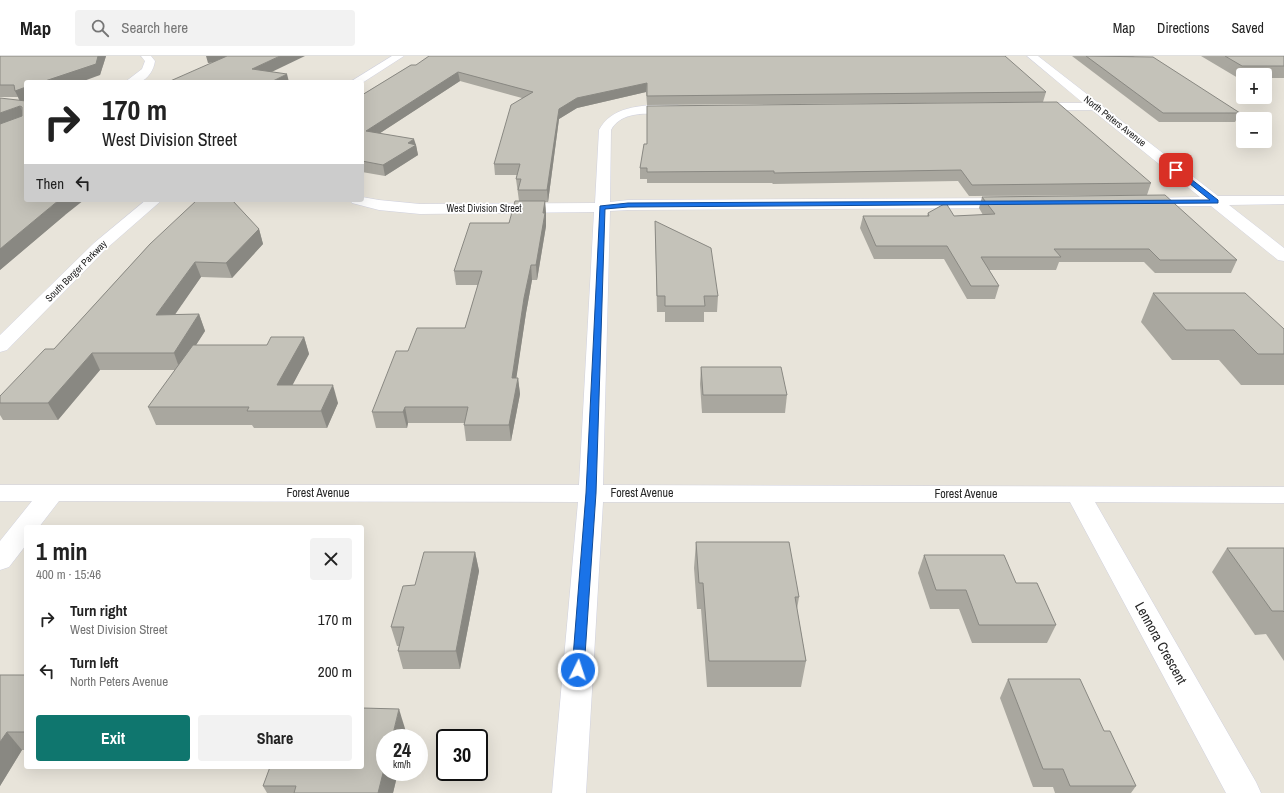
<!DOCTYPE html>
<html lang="en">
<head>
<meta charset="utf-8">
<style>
	:root { --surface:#fff; --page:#f2f2f2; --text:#222; --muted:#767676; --line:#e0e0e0; --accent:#0f766e }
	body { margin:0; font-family:"Archivo Narrow",sans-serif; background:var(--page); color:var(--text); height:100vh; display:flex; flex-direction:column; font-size:15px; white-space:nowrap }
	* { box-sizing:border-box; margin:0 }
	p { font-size:13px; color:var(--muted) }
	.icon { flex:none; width:22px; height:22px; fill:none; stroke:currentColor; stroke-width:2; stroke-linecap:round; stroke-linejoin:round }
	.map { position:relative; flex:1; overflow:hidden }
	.drawer { position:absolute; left:24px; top:469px; width:340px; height:244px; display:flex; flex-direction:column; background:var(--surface); border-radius:4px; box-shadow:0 4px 16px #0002 }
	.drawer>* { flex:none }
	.banner { position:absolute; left:24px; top:24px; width:340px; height:122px; border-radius:4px; box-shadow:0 4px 16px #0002; background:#fff; color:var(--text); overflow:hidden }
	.buttons { position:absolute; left:1236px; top:12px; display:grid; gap:8px }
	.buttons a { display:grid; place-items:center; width:36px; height:36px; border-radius:4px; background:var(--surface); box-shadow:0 4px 16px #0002; font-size:20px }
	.speed { position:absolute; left:376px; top:673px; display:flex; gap:8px; font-size:20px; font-weight:700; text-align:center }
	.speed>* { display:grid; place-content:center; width:52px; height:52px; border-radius:50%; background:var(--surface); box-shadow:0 4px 16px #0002; line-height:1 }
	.speed small { font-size:10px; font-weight:400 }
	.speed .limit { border:2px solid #111; border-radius:6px; background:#fff; color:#111 }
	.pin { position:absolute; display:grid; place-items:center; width:34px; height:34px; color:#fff; margin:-17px; border-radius:8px; box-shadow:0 2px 6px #0006 }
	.me { position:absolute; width:44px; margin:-22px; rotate:4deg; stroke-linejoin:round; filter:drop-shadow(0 0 3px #0008) }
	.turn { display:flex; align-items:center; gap:14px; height:84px; padding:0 12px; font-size:18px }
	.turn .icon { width:52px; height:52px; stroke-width:2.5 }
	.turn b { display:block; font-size:28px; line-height:34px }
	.then { display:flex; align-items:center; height:38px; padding:0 12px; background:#0003; gap:8px; font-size:15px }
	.round { display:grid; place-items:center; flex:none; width:42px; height:42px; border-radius:4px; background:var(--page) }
	.overview { display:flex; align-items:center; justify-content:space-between; height:68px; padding:0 12px }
	h1 { font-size:24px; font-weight:800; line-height:30px }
	.cta { display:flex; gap:8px; margin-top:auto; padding:8px 12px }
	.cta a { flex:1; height:46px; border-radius:4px; background:var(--accent); color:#fff; font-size:16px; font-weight:800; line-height:46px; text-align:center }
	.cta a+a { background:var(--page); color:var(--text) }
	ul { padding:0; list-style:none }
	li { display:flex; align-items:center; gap:12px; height:52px; padding:0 12px }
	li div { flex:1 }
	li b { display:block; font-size:15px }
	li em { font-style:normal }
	header { display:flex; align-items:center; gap:24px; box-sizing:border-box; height:56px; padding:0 20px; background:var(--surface); border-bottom:1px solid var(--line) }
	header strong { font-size:19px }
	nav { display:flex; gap:22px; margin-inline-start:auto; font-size:14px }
	.search { width:280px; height:36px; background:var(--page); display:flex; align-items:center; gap:10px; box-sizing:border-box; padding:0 14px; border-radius:4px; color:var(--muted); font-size:15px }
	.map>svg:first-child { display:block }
</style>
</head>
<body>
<header>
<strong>Map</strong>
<div class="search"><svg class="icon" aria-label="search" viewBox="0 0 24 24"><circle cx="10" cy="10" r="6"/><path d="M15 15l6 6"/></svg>Search here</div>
<nav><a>Map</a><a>Directions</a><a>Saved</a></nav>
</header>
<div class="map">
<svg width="1284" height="737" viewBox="0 0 1284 737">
	<rect width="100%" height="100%" fill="#e8e4da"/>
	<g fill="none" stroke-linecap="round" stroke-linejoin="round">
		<defs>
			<g id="minor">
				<path d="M141,0H151L155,5C154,13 148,24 139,26C135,27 130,26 125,26L142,13L145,5Z"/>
				<path d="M392,0H404L362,27L350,26Z"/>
				<path d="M1027,0H1038L1218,140H1284V148L1229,149L1284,192V205L1278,204L1211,150H1141L1136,149L1134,146L1136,143L1141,142L1200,141L1092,54H1029L1027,51L1029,48L1033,47H1083Z"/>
				<path d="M677,49L681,50L683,53L681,56C660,61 624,50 611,74L610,146L628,144L1011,142L1016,144L1019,147L1016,150L1011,152L628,154L610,155L603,429L1284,431V447L1095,446L1256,726L1261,737H1226L1070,446H603L586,737H552L578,446L59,445L39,471H26V489L9,511L0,514V485L32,445H0V429H579L594,156L420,158L379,154L352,147L350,144H362V141L379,144L420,148L595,147L599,74C613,47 650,49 677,49Z"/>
				<path d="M146,144H162L106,193L7,294L0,296V279L94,187Z"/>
			</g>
		</defs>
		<use href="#minor" stroke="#d0d1df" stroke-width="1"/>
		<use href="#minor" fill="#fff" fill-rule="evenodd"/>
	</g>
	<g fill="#a9a79f">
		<path d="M0,0H106L100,19L26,26V144L65,159L0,214L19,44L18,41H0Z"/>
		<path d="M1072,0H1133L1240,57L1235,66H1159Z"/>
		<path d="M1201,0H1284V22H1265V19H1243V22H1238Z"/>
		<path d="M411,9L1046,36L1043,46L647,49L646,36L577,52L559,63L548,146H545L546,158V170L537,224H532L526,257L516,322H518L520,338L511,385H466L464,369V367H408L407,372H376L372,356L408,295L465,272L478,229H456L454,215L509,167L519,145L516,123L517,119H495L494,108L522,42L460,25L380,77L416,89L418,99L385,120L362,116V39Z"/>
		<path d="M647,88L1151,127L1147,139L969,140L958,125L773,128L772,127H647V123H640V112Z"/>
		<path d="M982,141L1237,204L1231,217H1155L1144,206H1059L1056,214H989L999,230L995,243H967L944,203H874L860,172L863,160H927L928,157L954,160L983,159L979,152Z"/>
		<path d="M655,165L718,240L717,256H704V266H665V256H657Z"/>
		<path d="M259,173L263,188L232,222L201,221L174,259L199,258L205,275L196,289H267L304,281L309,298L292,329L338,347L327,372H254L252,369H156L148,351L175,314H100L58,364H3L0,359V340L54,293L150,188Z"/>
		<path d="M1153,237L1284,273V329H1241L1219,304H1172L1141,266Z"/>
		<path d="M701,311L787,339L785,357H702L700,328Z"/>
		<path d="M696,486L799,541L797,553L806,605L801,631H707L701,553H697L694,512Z"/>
		<path d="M1227,492H1284V605L1266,578L1255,579L1212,516Z"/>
		<path d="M475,496L479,515L460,613H403L398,595L399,590H397L391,571L415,529Z"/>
		<path d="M924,499L1016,527L1056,569L1047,587H972L959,553H930L918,517Z"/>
		<path d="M0,619H26V694H22L0,730Z"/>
		<path d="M1008,623L1104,675L1136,730L1131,737H1055L1053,731H1033L1000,642Z"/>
		<path d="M407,679L393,737H267L263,730Z"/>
	</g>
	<g fill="#898882">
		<path d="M98,0H106L100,19L81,26H42Z"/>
		<path d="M206,0H247L248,3L208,7Z"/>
		<path d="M280,0H305L255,24L252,13Z"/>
		<path d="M458,16L460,25L368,85L366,75Z"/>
		<path d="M287,18L289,26H271Z"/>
		<path d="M647,27L646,36L577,52L559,63L548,146L547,134L559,53L577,42Z"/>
		<path d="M26,31V45L21,47L15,35Z"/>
		<path d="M20,50L25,62L0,71V57Z"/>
		<path d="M414,83L416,89L418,99L385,120L383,109L408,87Z"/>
		<path d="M59,144H84L65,159L0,214V193Z"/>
		<path d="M545,145L546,158V170L537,224L536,209Z"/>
		<path d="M259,173L263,188L232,222L226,207Z"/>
		<path d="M195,206L201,221L163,276L156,259Z"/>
		<path d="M531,209L532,224L526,257L514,338L512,322L524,242Z"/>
		<path d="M199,258L205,275L180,314L174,297Z"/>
		<path d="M304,281L309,298L283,347L277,329Z"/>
		<path d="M92,297L100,314L58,364L48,347Z"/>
		<path d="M518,322L520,338L511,385L509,369Z"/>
		<path d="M333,329L338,347L327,372L321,355Z"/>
		<path d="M405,351L408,367L407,372L403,356Z"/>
		<path d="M475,496L479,515L460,613L456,595Z"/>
		<path d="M399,653L407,679V682H392Z"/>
		<path d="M7,676L22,694L0,730V686Z"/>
		<path d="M385,709V716H398L393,737H378Z"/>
	</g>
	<g fill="#c4c2b9" stroke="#898882">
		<path d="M0,0H98L96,8L42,26H26V31L15,35L14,29H0Z"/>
		<path d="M227,0H280L252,13L287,18L271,26H168Z"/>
		<path d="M429,0H1005L1046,36L647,40V27L577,42L559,53L547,134H518L521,123H516L520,108H494L511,49L533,36L458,16L366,75L414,83L408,87L416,89L383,109L362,105V39L411,9H416Z"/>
		<path d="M1086,0L1153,1L1240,57H1163Z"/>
		<path d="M1225,0H1284V10H1242Z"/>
		<path d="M0,42L26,45V144H59L0,193V68L22,60V51L20,50L0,57Z"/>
		<path d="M1057,46L1151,127L972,129L961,114L774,117V115L647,116V112H640L644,88H647V50Z"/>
		<path d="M1165,139L1237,204H1160L1149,193H1054L1061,201H981L999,230H971L947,190H876L863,160H929L928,157L946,147L954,160L995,158L982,141Z"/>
		<path d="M197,144H232L259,173L226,207L195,206L156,259L199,258L174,297H92L48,347H0V340L45,293H54L150,188Z"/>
		<path d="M515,145H545L543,157H545L536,209H531L524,242L512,322H518L509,369H464L468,351H405L403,356H372L396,295H408L417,272H465L482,215H454L470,167H509Z"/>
		<path d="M655,165L711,192L718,240H704L705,250H665V240H657Z"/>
		<path d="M1153,237H1245L1284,273V298H1258L1234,274H1186Z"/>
		<path d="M271,281H304L277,329H333L321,355H247L249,351H148L193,289H267Z"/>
		<path d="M701,311H781L787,339H703Z"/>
		<path d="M696,486H789L799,541H795L806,605H709L703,527H699Z"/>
		<path d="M1227,492H1284V556L1283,555H1272Z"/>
		<path d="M424,496H475L456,595H398L404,571H391L403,530L415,529Z"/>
		<path d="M924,499H1004L1016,527H1037L1056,569H979L966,534H936Z"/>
		<path d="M0,619H26V676H7L0,686Z"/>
		<path d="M1008,623H1080L1104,675H1110L1136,730H1070L1063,713H1043Z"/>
		<path d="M362,652L399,653L392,682H385V709L378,737H382H294L296,730H263L270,711H362Z"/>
	</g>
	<path fill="#1a73e8" stroke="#114b97" d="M1174,113H1178L1218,144V147L628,151L605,153L596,437L584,614L583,618L578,619L574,618L572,614L586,437L600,150L628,147L1210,144L1174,115Z"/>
	<g text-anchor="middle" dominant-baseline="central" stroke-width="3.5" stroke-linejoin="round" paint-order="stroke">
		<g font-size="10" fill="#272727" stroke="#fff">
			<text transform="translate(1115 65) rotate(38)">North Peters Avenue</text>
			<text x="484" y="152">West Division Street</text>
			<text transform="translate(76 215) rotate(-45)">South Berger Parkway</text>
		</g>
		<g font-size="12" fill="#272727" stroke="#fff">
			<text x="318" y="437">Forest Avenue</text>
			<text x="642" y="437">Forest Avenue</text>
			<text x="966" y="438">Forest Avenue</text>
		</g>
		<g font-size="14" fill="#272727" stroke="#fff">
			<text transform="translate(1161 587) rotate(61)">Lennora Crescent</text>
		</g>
	</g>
</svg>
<div class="buttons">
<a>+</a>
<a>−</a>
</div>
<div class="speed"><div>24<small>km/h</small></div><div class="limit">30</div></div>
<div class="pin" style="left:1176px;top:114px;background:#d93025"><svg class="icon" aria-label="arrive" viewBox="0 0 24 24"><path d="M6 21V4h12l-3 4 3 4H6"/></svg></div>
<svg class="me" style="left:578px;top:614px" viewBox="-20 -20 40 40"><circle r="17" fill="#1a73e8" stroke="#fff" stroke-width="3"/><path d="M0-11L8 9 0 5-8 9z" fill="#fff"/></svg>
<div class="banner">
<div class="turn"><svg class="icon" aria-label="right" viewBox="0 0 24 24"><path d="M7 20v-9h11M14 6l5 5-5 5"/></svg><div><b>170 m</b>West Division Street</div></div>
<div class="then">Then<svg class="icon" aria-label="left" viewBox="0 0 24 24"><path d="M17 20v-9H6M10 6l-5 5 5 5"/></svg></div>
</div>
<section class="drawer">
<div class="overview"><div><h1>1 min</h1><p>400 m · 15:46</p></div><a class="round"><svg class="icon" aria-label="close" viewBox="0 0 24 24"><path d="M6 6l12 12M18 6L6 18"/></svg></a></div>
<ul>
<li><svg class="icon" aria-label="right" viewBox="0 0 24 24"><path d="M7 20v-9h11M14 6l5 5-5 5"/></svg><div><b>Turn right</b><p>West Division Street</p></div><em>170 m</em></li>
<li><svg class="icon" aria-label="left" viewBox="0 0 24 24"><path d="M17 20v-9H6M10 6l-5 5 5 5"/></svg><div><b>Turn left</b><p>North Peters Avenue</p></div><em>200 m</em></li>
</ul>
<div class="cta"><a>Exit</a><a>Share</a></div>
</section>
</div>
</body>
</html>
